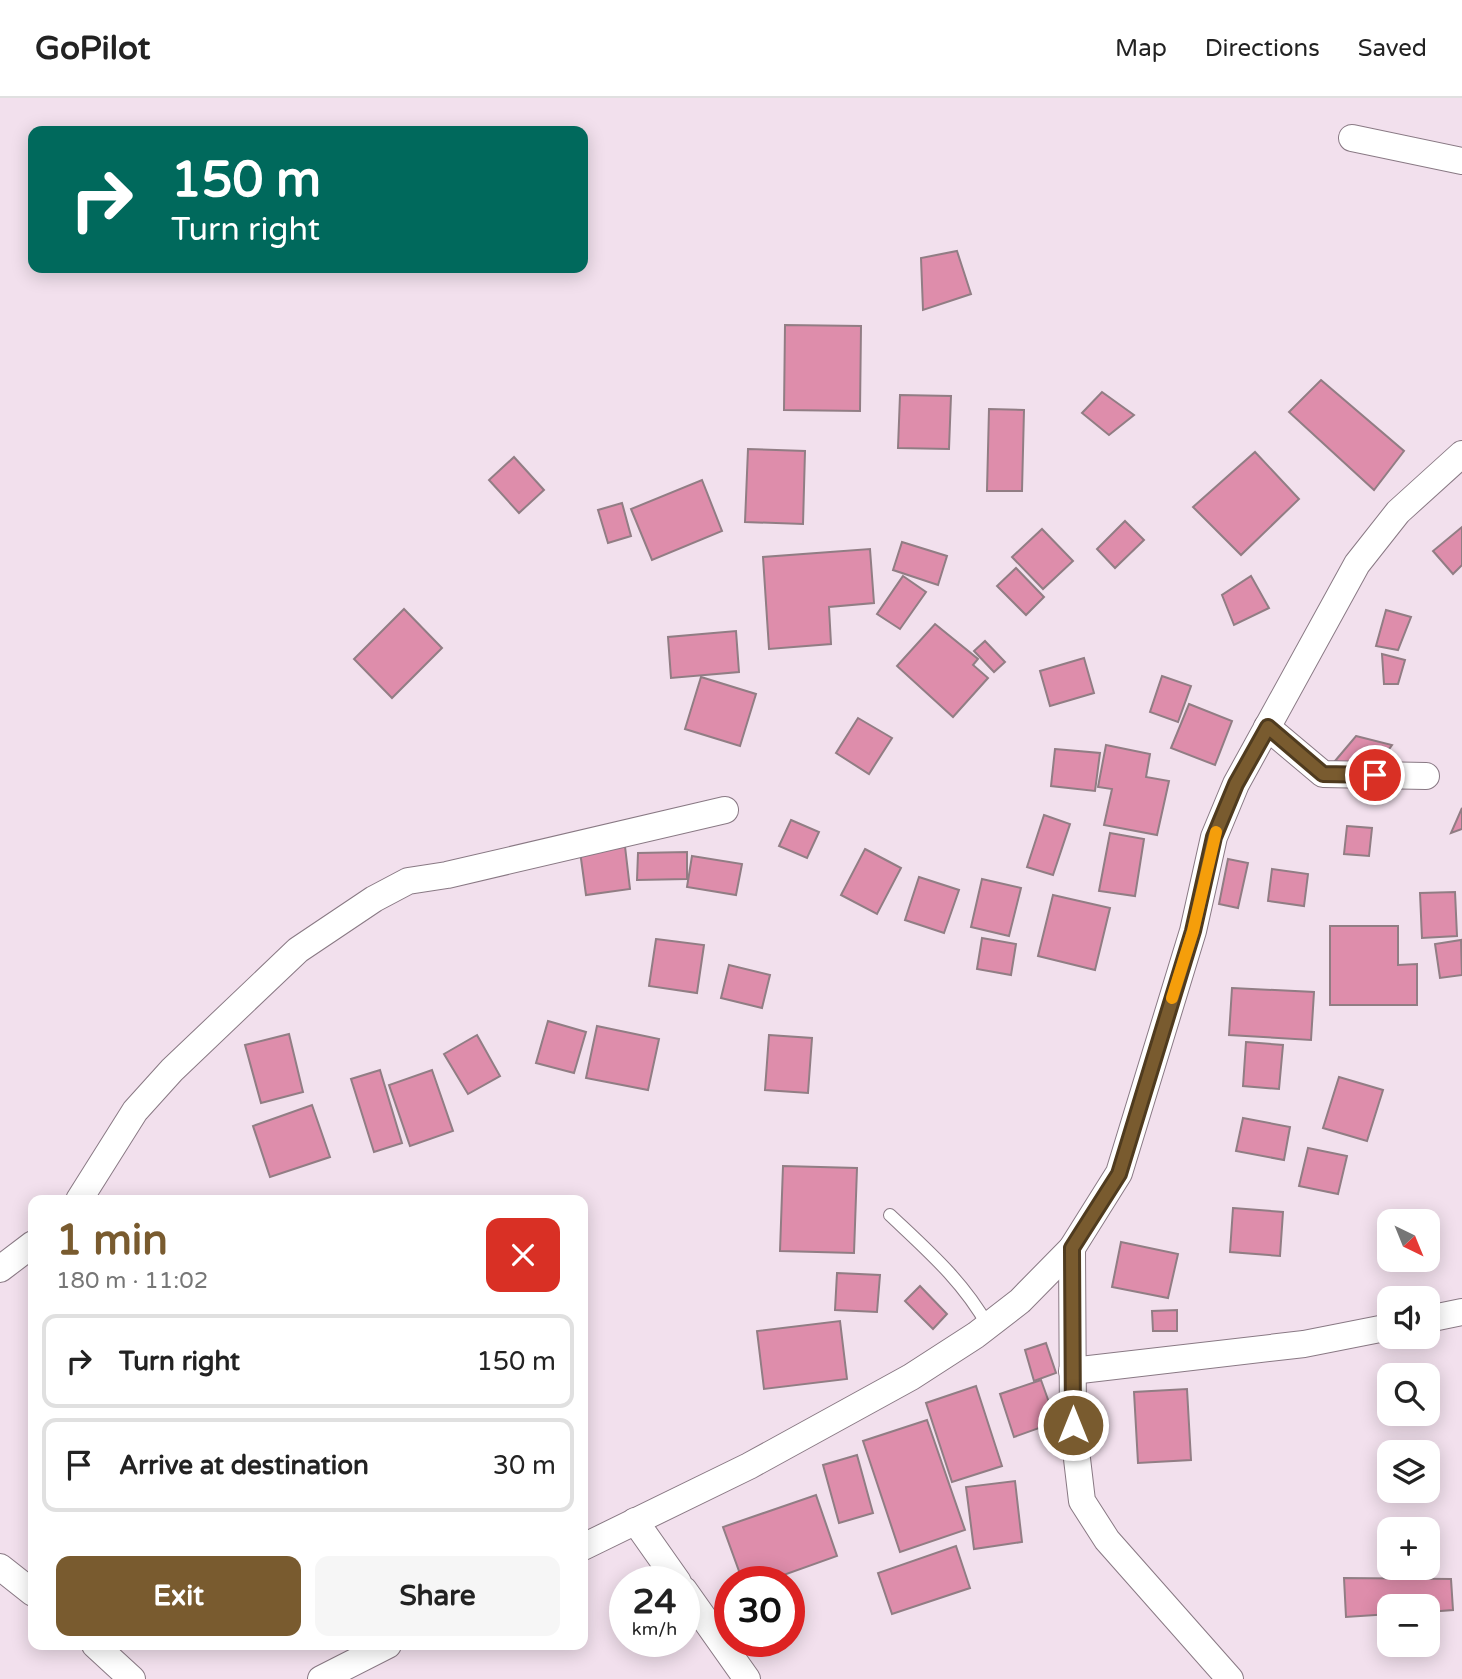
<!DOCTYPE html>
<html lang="en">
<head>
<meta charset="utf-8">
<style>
	:root { --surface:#fff; --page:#f6f6f6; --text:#222; --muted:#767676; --line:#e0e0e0; --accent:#795b2f }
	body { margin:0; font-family:"Varela Round",sans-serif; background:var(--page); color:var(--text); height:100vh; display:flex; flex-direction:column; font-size:26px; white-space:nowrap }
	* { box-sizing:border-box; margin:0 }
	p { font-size:23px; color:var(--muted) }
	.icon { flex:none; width:38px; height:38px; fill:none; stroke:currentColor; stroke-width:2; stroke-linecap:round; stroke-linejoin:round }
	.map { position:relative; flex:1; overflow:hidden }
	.details { position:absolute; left:28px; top:1097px; width:560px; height:455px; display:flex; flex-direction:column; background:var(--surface); border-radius:14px; box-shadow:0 4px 18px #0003 }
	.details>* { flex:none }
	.top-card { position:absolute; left:28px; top:28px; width:560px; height:147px; border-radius:14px; box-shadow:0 4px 18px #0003; background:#00695c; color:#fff; overflow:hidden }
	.needle { width:46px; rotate:137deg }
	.tools { position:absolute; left:1377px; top:1111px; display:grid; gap:14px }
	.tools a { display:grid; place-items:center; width:63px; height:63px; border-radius:14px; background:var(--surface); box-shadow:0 4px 18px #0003; font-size:35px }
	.speed { position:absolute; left:609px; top:1468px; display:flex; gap:14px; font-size:35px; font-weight:700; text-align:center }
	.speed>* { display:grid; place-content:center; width:91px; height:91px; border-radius:50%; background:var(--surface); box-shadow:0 4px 18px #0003; line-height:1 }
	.speed small { font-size:18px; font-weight:400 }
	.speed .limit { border:10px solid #d22; background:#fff; color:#111 }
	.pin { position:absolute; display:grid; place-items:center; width:60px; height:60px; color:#fff; margin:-30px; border:4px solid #fff; border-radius:50%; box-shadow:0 2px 7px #0007 }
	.me { position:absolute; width:77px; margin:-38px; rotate:0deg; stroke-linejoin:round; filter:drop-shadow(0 0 5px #0008) }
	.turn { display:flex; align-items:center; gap:24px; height:147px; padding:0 28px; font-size:32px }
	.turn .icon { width:91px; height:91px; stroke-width:2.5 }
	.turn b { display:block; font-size:49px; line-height:60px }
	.round { display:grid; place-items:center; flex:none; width:74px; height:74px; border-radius:14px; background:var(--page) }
	.headline { display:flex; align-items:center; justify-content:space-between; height:119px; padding:0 28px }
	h1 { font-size:42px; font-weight:700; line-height:52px; color:var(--accent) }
	.action { display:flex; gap:14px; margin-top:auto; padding:14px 28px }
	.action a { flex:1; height:80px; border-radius:14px; background:var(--accent); color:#fff; font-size:28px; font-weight:700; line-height:80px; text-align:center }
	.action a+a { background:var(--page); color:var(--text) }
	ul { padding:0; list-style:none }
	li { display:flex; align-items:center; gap:21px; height:94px; margin:0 14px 10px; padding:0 14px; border:4px solid var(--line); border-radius:14px }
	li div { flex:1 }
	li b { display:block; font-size:26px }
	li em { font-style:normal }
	header { display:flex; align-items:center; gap:42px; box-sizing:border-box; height:98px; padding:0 35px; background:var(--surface); border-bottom:2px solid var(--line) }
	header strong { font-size:33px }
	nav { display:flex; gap:38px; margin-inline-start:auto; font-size:24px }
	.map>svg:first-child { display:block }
</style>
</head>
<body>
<header>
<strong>GoPilot</strong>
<nav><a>Map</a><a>Directions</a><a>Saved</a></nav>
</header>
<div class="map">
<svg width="1462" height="1581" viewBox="0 0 1462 1581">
	<rect width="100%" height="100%" fill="#f2e0ed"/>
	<g fill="#de8dab" stroke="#917d84" stroke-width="2">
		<path d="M957,153L971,196L923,212L921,160Z"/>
		<path d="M785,227L861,228L860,313L784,312Z"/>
		<path d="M1321,282L1404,353L1374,392L1289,314Z"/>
		<path d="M1102,294L1134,317L1109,337L1082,315Z"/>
		<path d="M900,297L951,298L949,351L898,350Z"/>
		<path d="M989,311L1024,312L1022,393H987Z"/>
		<path d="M748,351L805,353L803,426L745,424Z"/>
		<path d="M1255,354L1299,401L1241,457L1193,409Z"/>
		<path d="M514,359L544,392L519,415L489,382Z"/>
		<path d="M702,382L722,433L652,462L631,411Z"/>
		<path d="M622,405L631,438L608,445L598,412Z"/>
		<path d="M1125,423L1144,442L1115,470L1097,451Z"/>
		<path d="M1462,429V467L1453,476L1433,453Z"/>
		<path d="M1042,431L1073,463L1043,491L1012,459Z"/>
		<path d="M902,444L947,458L938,487L893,472Z"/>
		<path d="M870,451L874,505L829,509L831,546L769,551L763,459Z"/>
		<path d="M1016,470L1044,499L1026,517L997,488Z"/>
		<path d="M903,478L926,494L900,531L877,516Z"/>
		<path d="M1251,478L1269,510L1234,527L1222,497Z"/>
		<path d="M404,511L442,550L392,600L354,561Z"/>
		<path d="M1386,512L1411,519L1398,552L1376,548Z"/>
		<path d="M935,526L978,561L973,567L988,580L953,619L897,568Z"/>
		<path d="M736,533L739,574L671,580L668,539Z"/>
		<path d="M985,543L1005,564L994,574L974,553Z"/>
		<path d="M1382,556L1405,562L1398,586H1384Z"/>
		<path d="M1084,560L1094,595L1050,608L1040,573Z"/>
		<path d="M1162,578L1191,588L1178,624L1150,614Z"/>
		<path d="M701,579L756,596L740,648L685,631Z"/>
		<path d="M1189,606L1232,623L1215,667L1171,650Z"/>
		<path d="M858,620L892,640L869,676L836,655Z"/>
		<path d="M1356,638L1392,647L1374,672L1335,663Z"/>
		<path d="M1106,647L1150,656L1146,679L1169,683L1157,737L1104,727L1112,691L1098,689Z"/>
		<path d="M1055,651L1100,655L1095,693L1051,688Z"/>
		<path d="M1462,710V731L1451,735Z"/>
		<path d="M1044,717L1070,726L1053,777L1027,769Z"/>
		<path d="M791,722L819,734L807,760L779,748Z"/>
		<path d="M1347,728L1372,730L1369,758L1344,756Z"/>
		<path d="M1110,735L1144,741L1135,798L1099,793Z"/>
		<path d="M624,740L630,791L586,797L579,746Z"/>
		<path d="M865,751L901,770L877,816L841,797Z"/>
		<path d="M687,754V781L637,782L638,755Z"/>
		<path d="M692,758L742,766L736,797L687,789Z"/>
		<path d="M1228,761L1248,765L1238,810L1219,806Z"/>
		<path d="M1272,771L1308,776L1304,808L1268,803Z"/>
		<path d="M919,779L959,792L944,835L905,822Z"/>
		<path d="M982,781L1021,790L1009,838L971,829Z"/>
		<path d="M1455,794L1457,838L1422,840L1420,795Z"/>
		<path d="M1053,797L1110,810L1095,872L1038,858Z"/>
		<path d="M1330,828H1398V867L1417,866V907H1330Z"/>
		<path d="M982,840L1016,846L1011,877L977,871Z"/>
		<path d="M656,841L704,847L697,895L649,888Z"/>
		<path d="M1461,842L1462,877L1440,880L1435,846Z"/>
		<path d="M729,867L770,877L762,910L721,900Z"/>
		<path d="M1232,890L1314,894L1311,942L1229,937Z"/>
		<path d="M548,923L586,934L574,975L536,965Z"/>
		<path d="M597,928L659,941L648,992L586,980Z"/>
		<path d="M289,936L303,994L261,1005L245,947Z"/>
		<path d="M477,937L500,978L468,996L444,956Z"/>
		<path d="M769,937L812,940L808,995L765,992Z"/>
		<path d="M1246,944L1283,947L1279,991L1243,988Z"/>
		<path d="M380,972L402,1045L374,1054L351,981Z"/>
		<path d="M432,972L453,1033L410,1048L389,987Z"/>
		<path d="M1339,979L1383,992L1367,1043L1323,1030Z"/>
		<path d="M312,1007L330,1059L270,1079L253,1028Z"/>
		<path d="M1243,1020L1290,1029L1284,1062L1236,1053Z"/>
		<path d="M1308,1050L1347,1058L1338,1096L1299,1088Z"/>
		<path d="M783,1068L857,1070L854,1155L780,1153Z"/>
		<path d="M1233,1110L1283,1114L1280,1158L1230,1154Z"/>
		<path d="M1121,1144L1178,1156L1168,1200L1112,1189Z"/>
		<path d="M837,1175L880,1177L877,1214L835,1212Z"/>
		<path d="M920,1188L947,1216L933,1231L905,1203Z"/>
		<path d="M1177,1212V1233H1153L1152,1213Z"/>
		<path d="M840,1223L847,1281L764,1291L757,1233Z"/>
		<path d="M1046,1245L1056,1275L1034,1283L1025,1252Z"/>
		<path d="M1041,1282L1056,1324L1014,1339L1000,1296Z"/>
		<path d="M976,1288L1002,1368L952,1384L926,1305Z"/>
		<path d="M1187,1291L1191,1362L1138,1365L1134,1294Z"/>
		<path d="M927,1322L965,1432L900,1454L863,1343Z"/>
		<path d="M857,1357L873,1415L839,1425L823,1367Z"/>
		<path d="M1015,1383L1022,1444L974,1451L966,1389Z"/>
		<path d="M816,1397L837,1458L764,1484H743L723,1429Z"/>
		<path d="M956,1448L970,1490L892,1516L878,1475Z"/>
		<path d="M1344,1480L1451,1481L1453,1512L1428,1514V1508H1390V1516L1346,1519Z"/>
	</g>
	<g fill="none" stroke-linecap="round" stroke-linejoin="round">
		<defs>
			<path id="service" d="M890,1117C927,1152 963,1183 988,1228"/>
			<g id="minor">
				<path d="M1352,40L1462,63"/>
				<path d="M1267,629L1323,676L1426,678"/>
				<path d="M79,1102L135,1013L172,972L298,852L374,801L408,783L447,777L725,712"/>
				<path d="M1072,1150L1073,1327L1082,1403L1107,1442L1230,1581"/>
				<path d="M0,1171L33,1146"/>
				<path d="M1428,1221L1462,1214"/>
				<path d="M1072,1273L1304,1246L1390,1229"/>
				<path d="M635,1423L678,1484"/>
				<path d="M583,1449L749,1368L911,1279L976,1237L1020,1203L1072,1150L1119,1075L1193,833L1214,739L1236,686L1357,466L1398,414L1462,356"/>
				<path d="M0,1469L33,1495"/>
				<path d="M684,1492L747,1581"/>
				<path d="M95,1547L132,1581"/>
				<path d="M321,1581L388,1547"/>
			</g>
		</defs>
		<use href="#service" stroke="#897984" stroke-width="14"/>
		<use href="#minor" stroke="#897984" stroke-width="28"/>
		<use href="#service" stroke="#fff" stroke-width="12"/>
		<use href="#minor" stroke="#fff" stroke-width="26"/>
	</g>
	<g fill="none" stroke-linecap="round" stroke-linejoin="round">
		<defs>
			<path id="route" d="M1073,1327L1072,1150L1119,1076L1193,833L1214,739L1236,686L1268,629L1323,676L1375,677"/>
		</defs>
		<use href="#route" stroke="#4f3b1f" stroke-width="18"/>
		<use href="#route" stroke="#795b2f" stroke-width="12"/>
		<path stroke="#f59e0b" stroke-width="12" d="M1172,900L1193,833L1216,734"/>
	</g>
</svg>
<div class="tools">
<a><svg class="needle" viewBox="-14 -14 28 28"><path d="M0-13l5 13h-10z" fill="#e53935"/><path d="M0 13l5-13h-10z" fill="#767676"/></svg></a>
<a><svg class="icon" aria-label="sound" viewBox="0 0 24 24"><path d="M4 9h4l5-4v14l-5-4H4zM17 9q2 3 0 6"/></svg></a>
<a><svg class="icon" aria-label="search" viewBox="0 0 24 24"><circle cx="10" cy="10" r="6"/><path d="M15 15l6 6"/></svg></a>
<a><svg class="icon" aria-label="layers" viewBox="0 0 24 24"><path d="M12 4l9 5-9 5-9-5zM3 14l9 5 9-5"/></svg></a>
<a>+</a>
<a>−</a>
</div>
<div class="speed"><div>24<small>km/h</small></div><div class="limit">30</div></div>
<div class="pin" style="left:1375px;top:677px;background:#d93025"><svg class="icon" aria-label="arrive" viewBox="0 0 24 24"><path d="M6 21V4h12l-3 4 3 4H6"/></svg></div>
<svg class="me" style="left:1073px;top:1327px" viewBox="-20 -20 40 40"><circle r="17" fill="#795b2f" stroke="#fff" stroke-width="3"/><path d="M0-11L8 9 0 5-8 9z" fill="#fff"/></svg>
<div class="top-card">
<div class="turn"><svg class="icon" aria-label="right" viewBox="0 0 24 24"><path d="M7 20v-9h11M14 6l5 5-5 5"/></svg><div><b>150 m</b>Turn right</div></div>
</div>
<section class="details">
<div class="headline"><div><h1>1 min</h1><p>180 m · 11:02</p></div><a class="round" style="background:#d93025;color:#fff"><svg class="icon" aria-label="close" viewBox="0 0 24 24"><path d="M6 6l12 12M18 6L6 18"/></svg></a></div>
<ul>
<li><svg class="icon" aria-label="right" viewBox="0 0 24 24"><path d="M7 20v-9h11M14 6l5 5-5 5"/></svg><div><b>Turn right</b></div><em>150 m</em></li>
<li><svg class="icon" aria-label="arrive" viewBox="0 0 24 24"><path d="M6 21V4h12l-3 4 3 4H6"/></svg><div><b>Arrive at destination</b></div><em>30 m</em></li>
</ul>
<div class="action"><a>Exit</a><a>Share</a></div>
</section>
</div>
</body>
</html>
